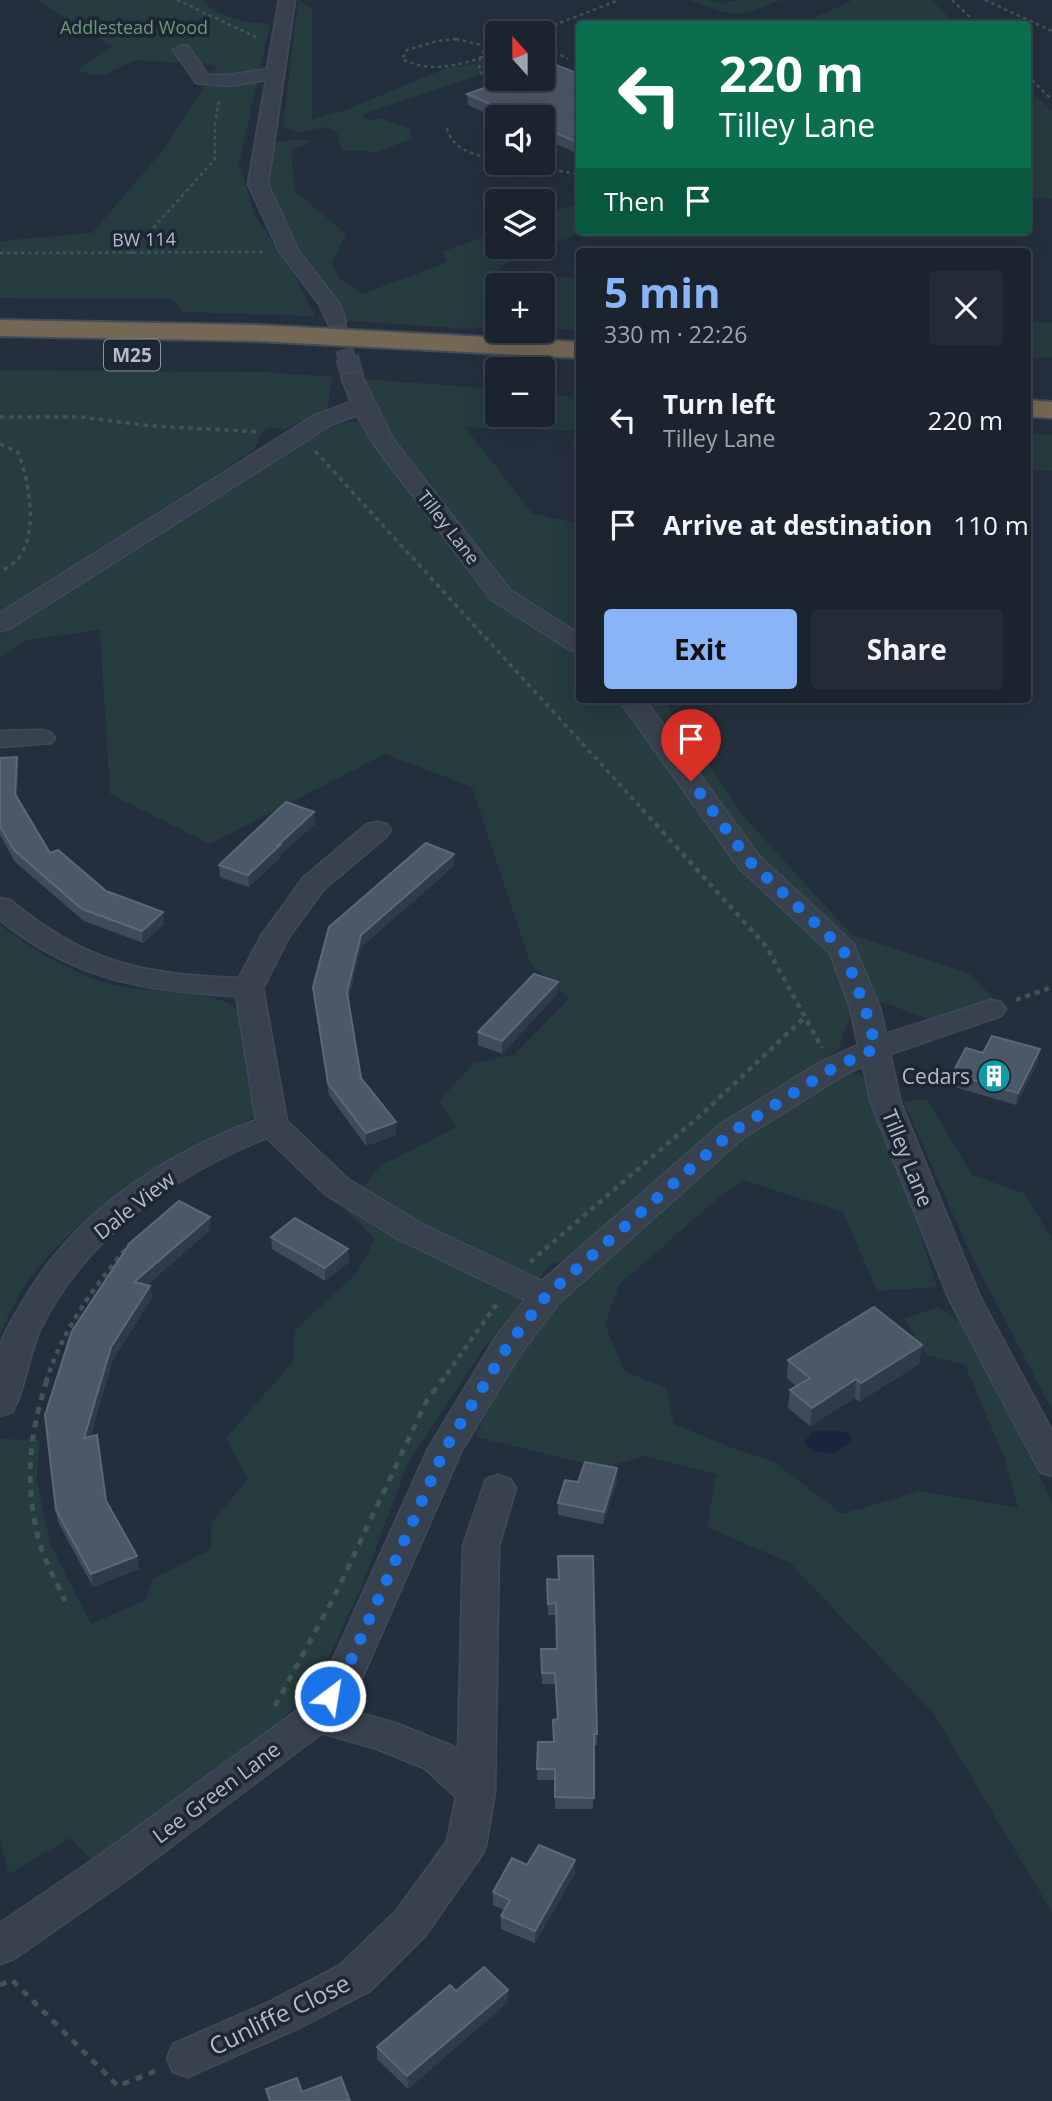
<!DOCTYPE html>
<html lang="en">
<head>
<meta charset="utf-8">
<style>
	:root { --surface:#1b232e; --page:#242b36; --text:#f1f3f6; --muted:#a0a4aa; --line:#39404a; --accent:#8ab4f8 }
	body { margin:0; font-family:"Open Sans",sans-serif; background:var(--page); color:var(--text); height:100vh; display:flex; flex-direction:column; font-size:26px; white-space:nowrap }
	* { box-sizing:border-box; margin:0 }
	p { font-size:23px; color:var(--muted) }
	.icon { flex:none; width:38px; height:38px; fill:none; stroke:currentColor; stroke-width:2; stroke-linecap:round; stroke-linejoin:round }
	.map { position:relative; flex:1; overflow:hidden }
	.sheet { position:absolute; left:576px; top:248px; width:455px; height:455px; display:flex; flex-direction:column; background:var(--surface); border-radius:7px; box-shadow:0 7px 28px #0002,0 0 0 2px var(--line) }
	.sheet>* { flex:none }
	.top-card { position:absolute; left:576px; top:21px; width:455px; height:214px; border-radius:7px; box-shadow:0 7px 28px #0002,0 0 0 2px var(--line); background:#0b6e4f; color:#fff; overflow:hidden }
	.needle { width:46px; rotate:339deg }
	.fabs { position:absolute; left:485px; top:21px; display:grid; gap:14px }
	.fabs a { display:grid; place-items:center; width:70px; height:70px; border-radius:7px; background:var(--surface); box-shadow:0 7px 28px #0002,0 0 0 2px var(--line); font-size:35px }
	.pin { position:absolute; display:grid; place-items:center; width:60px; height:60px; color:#fff; margin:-72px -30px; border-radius:50% 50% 50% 0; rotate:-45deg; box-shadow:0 0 7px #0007 }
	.pin .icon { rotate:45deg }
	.me { position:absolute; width:77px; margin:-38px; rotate:31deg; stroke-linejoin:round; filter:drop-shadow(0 0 5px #0008) }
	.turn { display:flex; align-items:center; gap:24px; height:147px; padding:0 28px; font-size:32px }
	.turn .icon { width:91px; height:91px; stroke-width:2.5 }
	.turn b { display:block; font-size:49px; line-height:60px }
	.then { display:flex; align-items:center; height:66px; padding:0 28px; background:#0003; gap:14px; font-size:26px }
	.round { display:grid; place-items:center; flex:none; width:74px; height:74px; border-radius:7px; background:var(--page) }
	.summary { display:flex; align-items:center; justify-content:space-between; height:119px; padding:0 28px }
	h1 { font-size:42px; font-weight:700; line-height:52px; color:var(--accent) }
	.primary-button { display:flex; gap:14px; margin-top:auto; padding:14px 28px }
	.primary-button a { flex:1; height:80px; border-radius:7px; background:var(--accent); color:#111; font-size:28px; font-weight:700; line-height:80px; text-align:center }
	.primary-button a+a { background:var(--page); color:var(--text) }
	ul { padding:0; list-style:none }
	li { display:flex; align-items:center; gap:21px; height:105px; padding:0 28px }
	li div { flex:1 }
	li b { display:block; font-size:26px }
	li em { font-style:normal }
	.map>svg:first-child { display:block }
</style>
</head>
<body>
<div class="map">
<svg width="1052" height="2101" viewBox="0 0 1052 2101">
	<rect width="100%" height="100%" fill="#242f3e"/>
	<g fill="#263c3f">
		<path d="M37,0H203C215,18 250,23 270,24L239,164L255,215L294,274L315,316L183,312L173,299L0,298V241L92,233L164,149L218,65L136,60L101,76L77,71L112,46Z"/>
		<path d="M298,0L312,8V120L348,109L444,69L482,62L492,71L361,115L371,121L381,118L411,130V139L377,152L342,150L337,133L326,127L299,132L283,127Z"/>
		<path d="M690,0H709L722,4L737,0H780C738,18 732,17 690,0Z"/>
		<path d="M853,0H931L956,24H800Z"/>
		<path d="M1027,87L1052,111V199L1027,196Z"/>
		<path d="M307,139L312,142L291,150L295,191L346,234L332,263L339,278L362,294L448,262L442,252L497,232V247H542L543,216L579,203V231H584L499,267L509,275L579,278V330L543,328L542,285H497V327L458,328L349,321L296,243L266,184L273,142Z"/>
		<path d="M1027,321L1052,323V358L1027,357Z"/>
		<path d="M0,370L265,372L333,377L327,410L285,429L268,428L259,437L255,449L0,614Z"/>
		<path d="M364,379L497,389V415H542L543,394L579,397V431L465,427L532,513L579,524V700H664L746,819L852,935L970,974L994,999L932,1021L883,1002L854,1006L839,1048L818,1062L870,1078L937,1287L877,1291L843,1212L742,1180L710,1205L619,1285L605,1324L624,1371L666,1388L674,1424L737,1450L773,1461L842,1514L920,1491L1018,1508L1004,1457L965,1365L927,1355L904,1319L938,1307L963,1324L1052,1501V1912L933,1713L790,1563L707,1527L716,1474L644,1456L605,1468L476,1437L514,1352L572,1260L551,1264L482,1351L408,1463L362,1585L317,1683L249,1753L93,1861L70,1838L9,1874L0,1840V1439L39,1440L37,1481L50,1543L91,1624L145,1600L153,1579L211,1549V1523L248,1479L226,1438L292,1363L295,1330L357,1273L375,1239L345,1210L380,1166L457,1127L439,1101L474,1063L514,1055L569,999L530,963L472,787L385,754L210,844L110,794L100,630L27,640L0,658V635L296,447L341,423L381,420Z"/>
		<path d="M1027,433L1052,435V471L1027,469Z"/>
		<path d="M0,924C30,950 79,977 118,986C140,991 221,993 233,1006C246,1018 253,1094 256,1115C239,1126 222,1133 205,1143C121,1190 35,1241 0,1335Z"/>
		<path d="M927,1099L972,1175L1024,1193L1052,1239V1410L970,1253L904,1102Z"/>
	</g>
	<path fill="#17263c" d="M812,1431H843L851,1435V1442L834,1453L813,1452L804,1442Z"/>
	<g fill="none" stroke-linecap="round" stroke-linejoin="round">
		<path stroke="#3a4453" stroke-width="19" stroke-dasharray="19 10" stroke-linecap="butt" d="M336,321L347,359"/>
		<path stroke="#3a4453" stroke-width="24" stroke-dasharray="24 12" stroke-linecap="butt" d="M347,357L353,379"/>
		<defs>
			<g id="minor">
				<path d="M279,0H295L268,184L298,250L339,303L346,321L343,325H329L319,304L279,251L248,184L266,80L230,86L196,83L173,50L182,45L188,46L208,75H230L267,69Z"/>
				<path d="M353,373L361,374L393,439L510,590L579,634V652L570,650L492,600L375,446L357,415L331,425L9,629L0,631V613L315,415L351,402L342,379L345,374Z"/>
				<path d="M619,700H645L759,856L853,943L880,1008L886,1034L991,1000L1001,1002L1006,1009L1001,1016L890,1054L901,1103L980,1297L1052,1431V1476L1040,1472L948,1297L871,1103L863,1066L844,1075L743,1138L558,1304L521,1353L461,1452L363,1676L343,1708L398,1724L452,1746L458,1751L463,1546L486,1479L498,1475L510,1479L516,1488L499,1546L495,1792L486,1846L480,1858L425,1936L370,1991L299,2028L188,2077L173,2072L167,2058L173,2044L269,2002L340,1965L397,1910L447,1841L456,1797L424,1768L377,1749L322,1733L128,1879L14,1959L0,1964V1923L100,1855L304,1705L329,1668L428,1449L497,1335L525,1300L398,1239L326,1195L267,1138C177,1173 86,1237 42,1326C28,1353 27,1386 12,1412L0,1416C0,1394 0,1367 0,1346C4,1331 14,1317 22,1303C72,1214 163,1155 256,1120L236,996C145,992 73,979 0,920V898L10,900C87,964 142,974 239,978L261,936L303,878L367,824L377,822L387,824L391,830L387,836L323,890L289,937L263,988L287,1121L348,1179L420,1223L542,1281L721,1124L822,1061L858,1045L850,1008L830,953L739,868Z"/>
				<path d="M42,730L51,733L55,738L51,743L0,747V731Z"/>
			</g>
			<g id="highway">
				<path d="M0,320L257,325L579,342V358L257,341L0,336Z"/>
				<path d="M1027,400L1052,402V418L1027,416Z"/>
			</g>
		</defs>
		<use href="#minor" stroke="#414a57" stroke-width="3"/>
		<use href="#highway" stroke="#434c59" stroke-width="4"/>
		<g stroke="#3f5557" stroke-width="2.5" stroke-dasharray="3.5 3.5" stroke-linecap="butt">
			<path d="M177,0L258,38"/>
			<path d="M952,0L977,24"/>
			<path d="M985,0L1052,31"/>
			<path d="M542,33L557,24L619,0"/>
			<path d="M456,39L486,46L480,58C454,67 428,72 402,59L407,50L437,41Z"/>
			<path d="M542,45L568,59"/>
			<path d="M480,58L479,71L498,86"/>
			<path d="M480,58L497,53"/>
			<path d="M1027,75L1052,100"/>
			<path d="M447,128C452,151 477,155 497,160"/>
			<path d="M511,163L579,174"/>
			<path d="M0,253L263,252"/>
			<path d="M130,254L215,159V124L219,99"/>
		</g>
		<g stroke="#3f5557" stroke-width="3.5" stroke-dasharray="4.5 4.5" stroke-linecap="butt">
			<path d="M0,417H81L151,426L261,432"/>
			<path d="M0,444L18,452C29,481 39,532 18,559C13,565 6,568 0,572"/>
			<path d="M315,451L644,811"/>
		</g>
		<g stroke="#3f5557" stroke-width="4.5" stroke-dasharray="5 5" stroke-linecap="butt">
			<path d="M642,809L766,946L822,1048"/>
			<path d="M1016,1000L1052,987"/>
			<path d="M530,1262L702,1114L805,1017"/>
			<path d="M46,1382C62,1330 95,1285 130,1244"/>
			<path d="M441,1382L499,1301"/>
		</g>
		<g stroke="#3f5557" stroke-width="5" stroke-dasharray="7 7" stroke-linecap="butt">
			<path d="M47,1380C29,1436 24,1483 39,1541C44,1561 57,1582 65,1601"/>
			<path d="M275,1706L335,1595L426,1402L442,1380"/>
			<path d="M0,1985L12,1980L118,2086L158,2070"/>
		</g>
		<use href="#minor" fill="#38414e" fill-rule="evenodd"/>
		<use href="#highway" fill="#746855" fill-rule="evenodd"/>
	</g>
	<g fill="#3f4b5c">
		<path d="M579,74V154L542,138V117L497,118L468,105L467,94Z"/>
		<path d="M0,758L18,769L17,798L50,853L106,891L164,924L143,943L84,921L15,862L0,835Z"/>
		<path d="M314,812L315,824L280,855L281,857L249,887L220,877L219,865Z"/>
		<path d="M454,866L361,947L348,1001L361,1078L396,1135L366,1146L329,1095L314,999L313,987Z"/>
		<path d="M558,982L557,994L502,1054L478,1045V1032Z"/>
		<path d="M983,1053L1038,1062L1016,1105L951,1086L952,1074Z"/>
		<path d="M211,1229L147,1285L150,1286L152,1298L113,1359L90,1437L106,1501L137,1556L139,1569L93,1587L58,1522L56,1510L72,1331Z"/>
		<path d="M271,1237L349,1262L325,1281L272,1249Z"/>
		<path d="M922,1345L919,1364L859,1402L855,1398L810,1426L788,1408L790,1390L796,1386L787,1378L788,1360Z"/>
		<path d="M617,1481L603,1524L558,1515V1503L578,1482Z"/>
		<path d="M547,1579L558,1580L597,1734V1745H594L593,1809H555V1780H537L538,1742H553V1720L557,1719L555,1684H542L541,1649H557L556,1615H548Z"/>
		<path d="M575,1860V1873L535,1943L501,1929V1916L504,1910L493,1905V1892L527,1865Z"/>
		<path d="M508,1990V2002L408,2089L377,2059V2047Z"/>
	</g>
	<g fill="#2f3b4b">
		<path d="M17,757L18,769L17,806L15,794Z"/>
		<path d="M314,812L315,824L280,855L281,857L249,887L248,875L278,845Z"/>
		<path d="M454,854V866L361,947L347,1004V992L361,935Z"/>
		<path d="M163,912L164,924L143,943L142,931Z"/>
		<path d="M558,982L557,994L502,1054V1041Z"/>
		<path d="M1040,1049L1038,1062L1016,1105L1018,1093Z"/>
		<path d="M396,1122V1135L366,1146V1133Z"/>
		<path d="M210,1217L211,1229L136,1294L134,1282Z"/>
		<path d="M348,1249L349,1262L325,1281V1268Z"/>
		<path d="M150,1286L152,1298L113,1359L86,1450L84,1438L111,1347Z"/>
		<path d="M922,1345L919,1364L859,1402L861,1383Z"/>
		<path d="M856,1379L855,1398L810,1426L812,1408Z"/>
		<path d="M617,1468V1481L603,1524L604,1512Z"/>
		<path d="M137,1556L139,1569L93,1587L91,1574Z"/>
		<path d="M575,1860V1873L535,1943V1931Z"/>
		<path d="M508,1990V2002L408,2089L407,2076Z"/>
	</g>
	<g fill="#4b5868" stroke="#5c6777" stroke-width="2">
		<path d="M549,64L556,65L579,74V143L542,127V117H521L467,94L509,79H542V66Z"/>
		<path d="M17,757L15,794L50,853L58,850L106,891L163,912L142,931L82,909L14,850L0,826V758Z"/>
		<path d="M286,802L314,812L278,845H280L248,875L219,865Z"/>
		<path d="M426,843L454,854L361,935L347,992L361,1078L396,1122L366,1133L328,1083L313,987L329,927Z"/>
		<path d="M534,974L558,982L502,1041L478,1032Z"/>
		<path d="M992,1036L1040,1049L1018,1093L952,1074L966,1048L983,1053Z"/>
		<path d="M179,1201L210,1217L134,1282L150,1286L111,1347L84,1438L97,1435L106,1501L137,1556L91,1574L56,1510L45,1415L72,1331L130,1243Z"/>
		<path d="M295,1218L348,1249L325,1268L271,1237Z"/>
		<path d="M874,1307L922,1345L861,1383L856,1379L812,1408L790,1390L810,1378L788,1360Z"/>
		<path d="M585,1462L617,1468L604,1512L558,1503L565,1480L578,1482Z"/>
		<path d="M558,1556H593L597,1734H594V1798L555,1797V1769H537L538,1742H554L553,1720L558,1719L555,1673H542L541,1649H557L556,1603L548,1604L547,1579L559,1580Z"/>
		<path d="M539,1845L575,1860L535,1931L501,1916L510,1900L493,1892L512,1858L527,1865Z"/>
		<path d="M484,1967L508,1990L407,2076L377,2047L450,1985L456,1991Z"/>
		<path d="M341,2077L350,2101H270L266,2089L297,2078L302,2092Z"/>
	</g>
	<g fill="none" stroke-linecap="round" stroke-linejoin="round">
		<path stroke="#1a73e8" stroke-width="12" stroke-dasharray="0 21.6" d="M330,1696L344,1676L445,1449L509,1344L546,1296L732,1132L833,1068L876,1048L865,1008L843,949L750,862L691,781"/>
	</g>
	<defs>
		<symbol id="building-disc" viewBox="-11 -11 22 22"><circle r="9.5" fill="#0f9aa8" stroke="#1d2633"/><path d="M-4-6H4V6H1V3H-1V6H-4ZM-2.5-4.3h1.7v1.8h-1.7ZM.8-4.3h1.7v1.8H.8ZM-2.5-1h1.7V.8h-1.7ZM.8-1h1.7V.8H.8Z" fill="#fff"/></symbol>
	</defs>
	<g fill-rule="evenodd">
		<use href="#building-disc" x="975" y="1057" width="38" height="38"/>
	</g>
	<g text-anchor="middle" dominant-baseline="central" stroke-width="7" stroke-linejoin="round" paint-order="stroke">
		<g font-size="18" fill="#6b9a76" stroke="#1d2633">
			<text x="134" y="27">Addlestead Wood</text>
		</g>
		<g font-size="18" fill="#b4bcc9" stroke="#1d2633">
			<text transform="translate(144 239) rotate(-1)">BW 114</text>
			<text transform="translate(449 527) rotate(52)">Tilley Lane</text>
		</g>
		<rect fill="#1d2633" stroke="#878f9c" stroke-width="2" x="104" y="339.5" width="56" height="31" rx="5"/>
		<g font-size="19" font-weight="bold" fill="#b4bcc9">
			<text x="132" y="355">M25</text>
		</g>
		<g font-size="21" fill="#b4bcc9" stroke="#1d2633" text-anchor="end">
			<text x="970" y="1076">Cedars</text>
		</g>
		<g font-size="21" fill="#b4bcc9" stroke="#1d2633">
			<text transform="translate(908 1158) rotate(68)">Tilley Lane</text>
			<text transform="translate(134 1205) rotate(-38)">Dale View</text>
			<text transform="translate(216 1792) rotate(-37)">Lee Green Lane</text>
		</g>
		<g font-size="24" fill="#b4bcc9" stroke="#1d2633">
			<text transform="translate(279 2014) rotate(-26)">Cunliffe Close</text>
		</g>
	</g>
</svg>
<div class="fabs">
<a><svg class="needle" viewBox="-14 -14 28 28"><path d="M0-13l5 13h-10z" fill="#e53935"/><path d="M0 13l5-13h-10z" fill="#a0a4aa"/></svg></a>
<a><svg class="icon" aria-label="sound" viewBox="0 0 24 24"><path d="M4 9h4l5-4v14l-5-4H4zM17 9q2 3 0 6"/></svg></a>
<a><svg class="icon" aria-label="layers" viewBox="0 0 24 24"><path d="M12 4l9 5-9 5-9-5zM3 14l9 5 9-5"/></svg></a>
<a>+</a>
<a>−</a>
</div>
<div class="pin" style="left:691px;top:781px;background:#d93025"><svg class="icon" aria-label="arrive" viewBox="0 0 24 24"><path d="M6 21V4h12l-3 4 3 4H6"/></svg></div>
<svg class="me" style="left:330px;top:1696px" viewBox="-20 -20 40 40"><circle r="17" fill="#1a73e8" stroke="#fff" stroke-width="3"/><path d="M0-11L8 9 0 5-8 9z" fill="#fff"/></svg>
<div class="top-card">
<div class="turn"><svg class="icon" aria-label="left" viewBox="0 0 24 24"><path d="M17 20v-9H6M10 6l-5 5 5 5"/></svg><div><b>220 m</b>Tilley Lane</div></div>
<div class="then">Then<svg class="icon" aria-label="arrive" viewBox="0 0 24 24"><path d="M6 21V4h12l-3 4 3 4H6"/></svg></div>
</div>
<section class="sheet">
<div class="summary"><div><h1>5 min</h1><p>330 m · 22:26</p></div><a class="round"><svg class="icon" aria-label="close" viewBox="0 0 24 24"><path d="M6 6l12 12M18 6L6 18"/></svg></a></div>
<ul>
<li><svg class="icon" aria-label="left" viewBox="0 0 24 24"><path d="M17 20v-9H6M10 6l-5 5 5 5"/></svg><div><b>Turn left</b><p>Tilley Lane</p></div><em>220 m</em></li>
<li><svg class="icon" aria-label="arrive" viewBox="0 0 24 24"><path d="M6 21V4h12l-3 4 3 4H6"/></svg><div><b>Arrive at destination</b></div><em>110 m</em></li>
</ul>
<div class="primary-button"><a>Exit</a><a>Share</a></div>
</section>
</div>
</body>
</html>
